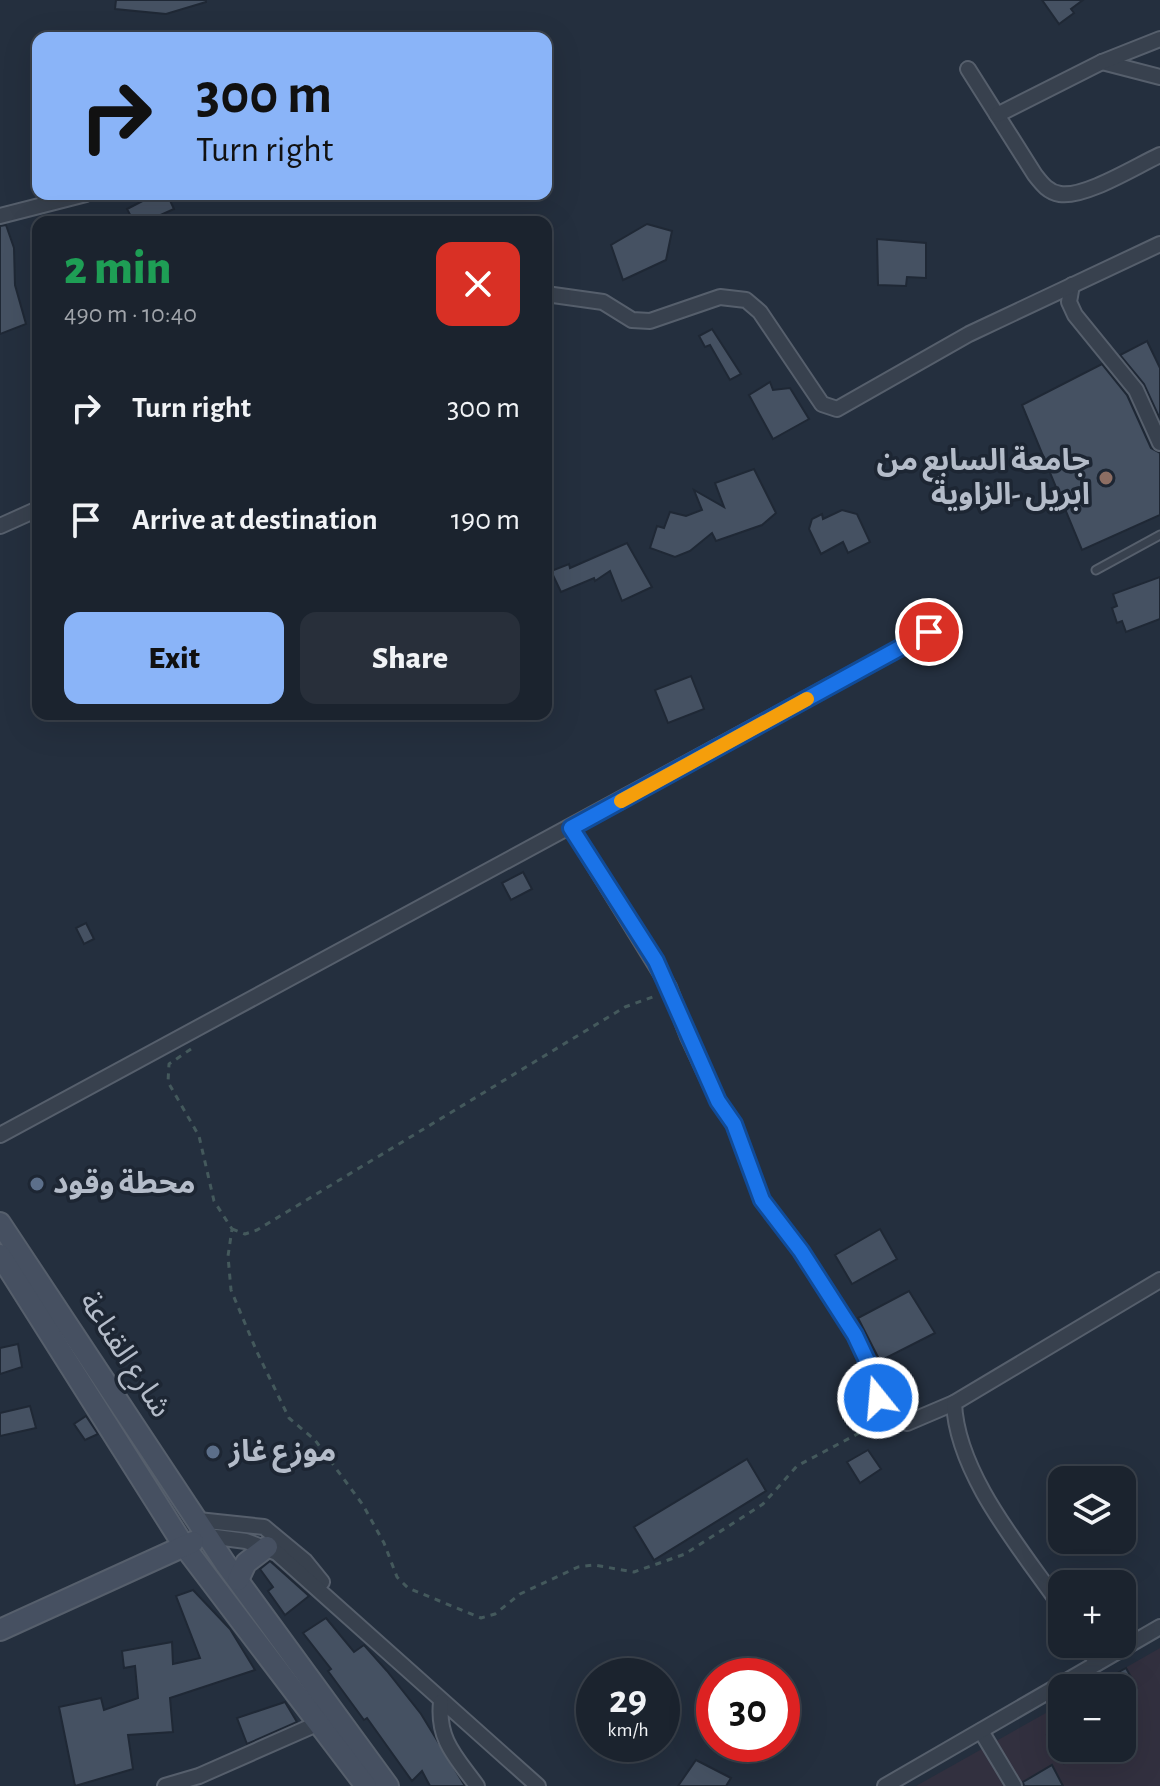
<!DOCTYPE html>
<html lang="en">
<head>
<meta charset="utf-8">
<style>
	:root { --surface:#1b232e; --page:#282f3a; --text:#f1f3f6; --muted:#a0a4aa; --line:#39404a; --accent:#8ab4f8 }
	body { margin:0; font-family:"Alegreya Sans","Noto Sans Arabic",sans-serif; background:var(--page); color:var(--text); height:100vh; display:flex; flex-direction:column; font-size:30px; white-space:nowrap }
	* { box-sizing:border-box; margin:0 }
	p { font-size:26px; color:var(--muted) }
	.icon { flex:none; width:44px; height:44px; fill:none; stroke:currentColor; stroke-width:2; stroke-linecap:round; stroke-linejoin:round }
	.map { position:relative; flex:1; overflow:hidden }
	.details { position:absolute; left:32px; top:216px; width:520px; height:504px; display:flex; flex-direction:column; background:var(--surface); border-radius:16px; box-shadow:0 8px 32px #0002,0 0 0 2px var(--line) }
	.details>* { flex:none }
	.top-card { position:absolute; left:32px; top:32px; width:520px; height:168px; border-radius:16px; box-shadow:0 8px 32px #0002,0 0 0 2px var(--line); background:#8ab4f8; color:#111; overflow:hidden }
	.fabs { position:absolute; left:1048px; top:1466px; display:grid; gap:16px }
	.fabs a { display:grid; place-items:center; width:88px; height:88px; border-radius:16px; background:var(--surface); box-shadow:0 8px 32px #0002,0 0 0 2px var(--line); font-size:40px }
	.speed { position:absolute; left:576px; top:1658px; display:flex; gap:16px; font-size:40px; font-weight:700; text-align:center }
	.speed>* { display:grid; place-content:center; width:104px; height:104px; border-radius:50%; background:var(--surface); box-shadow:0 8px 32px #0002,0 0 0 2px var(--line); line-height:1 }
	.speed small { font-size:20px; font-weight:400 }
	.speed .limit { border:12px solid #d22; background:#fff; color:#111 }
	.pin { position:absolute; display:grid; place-items:center; width:68px; height:68px; color:#fff; margin:-34px; border:4px solid #fff; border-radius:50%; box-shadow:0 2px 8px #0007 }
	.me { position:absolute; width:88px; margin:-44px; rotate:343deg; stroke-linejoin:round; filter:drop-shadow(0 0 6px #0008) }
	.turn { display:flex; align-items:center; gap:28px; height:168px; padding:0 32px; font-size:36px }
	.turn .icon { width:104px; height:104px; stroke-width:2.5 }
	.turn b { display:block; font-size:56px; line-height:68px }
	.round { display:grid; place-items:center; flex:none; width:84px; height:84px; border-radius:16px; background:var(--page) }
	.headline { display:flex; align-items:center; justify-content:space-between; height:136px; padding:0 32px }
	h1 { font-size:48px; font-weight:800; line-height:60px; color:#1e9e55 }
	.primary-button { display:flex; gap:16px; margin-top:auto; padding:16px 32px }
	.primary-button a { flex:1; height:92px; border-radius:16px; background:var(--accent); color:#111; font-size:32px; font-weight:800; line-height:92px; text-align:center }
	.primary-button a+a { background:var(--page); color:var(--text) }
	ul { padding:0; list-style:none }
	li { display:flex; align-items:center; gap:24px; height:112px; padding:0 32px }
	li div { flex:1 }
	li b { display:block; font-size:30px }
	li em { font-style:normal }
	.map>svg:first-child { display:block }
</style>
</head>
<body>
<div class="map">
<svg width="1160" height="1786" viewBox="0 0 1160 1786">
	<rect width="100%" height="100%" fill="#242f3e"/>
	<path fill="#32303f" d="M1160,1648V1786H916L1062,1704V1748H1122V1688H1090Z"/>
	<g fill="#455162" stroke="#1f2835" stroke-width="2">
		<path d="M116,0H206V2L166,14L115,9Z"/>
		<path d="M1042,0H1083L1071,9L1074,13L1059,24Z"/>
		<path d="M156,194H167L174,209L145,222H134L127,209Z"/>
		<path d="M647,224L672,231L666,260L623,280L611,245Z"/>
		<path d="M6,225L14,248L15,285L26,324L0,334V226Z"/>
		<path d="M877,239L926,243V278L907,277L906,286L878,285Z"/>
		<path d="M712,329L741,374L730,380L710,345L705,347L699,336Z"/>
		<path d="M1147,341L1160,368V419L1144,384L1120,355Z"/>
		<path d="M1102,364L1127,395L1151,448L1160,453V515L1082,550L1022,405Z"/>
		<path d="M770,382L773,390L790,388L809,419L773,439L749,395Z"/>
		<path d="M754,469L776,513L762,525L716,541L712,533L690,551L675,557L650,548L657,526L664,528L670,512L686,516L702,510L694,490L724,507L715,483Z"/>
		<path d="M842,510L857,514L870,542L848,553L843,542L821,554L809,529L812,519L822,514L823,519Z"/>
		<path d="M627,543L652,587L622,601L610,571L595,581L594,578L561,592L551,571L569,564L570,568Z"/>
		<path d="M1160,577V619L1126,632L1122,621L1117,623L1112,608L1117,606L1113,594Z"/>
		<path d="M691,676L704,709L668,723L655,690Z"/>
		<path d="M523,872L532,889L511,900L502,883Z"/>
		<path d="M86,923L94,939L84,944L76,928Z"/>
		<path d="M880,1229L897,1259L852,1284L835,1255Z"/>
		<path d="M909,1291L935,1333L880,1361L858,1318Z"/>
		<path d="M18,1344L22,1367L0,1374V1348Z"/>
		<path d="M896,1378L908,1398L894,1404L885,1384Z"/>
		<path d="M867,1395L876,1413L849,1429L839,1412Z"/>
		<path d="M30,1406L36,1428L0,1436V1413Z"/>
		<path d="M86,1416L98,1434L85,1440L74,1424Z"/>
		<path d="M868,1450L881,1469L860,1483L847,1462Z"/>
		<path d="M747,1459L766,1491L654,1560L634,1527Z"/>
		<path d="M270,1561L309,1596L285,1615L268,1591L273,1587L260,1569Z"/>
		<path d="M193,1590L230,1629L255,1670L170,1698L173,1732L128,1735L133,1769L75,1786L59,1707L101,1698L104,1710L138,1698L135,1666L124,1668L122,1651L172,1642L173,1664L200,1658L176,1596Z"/>
		<path d="M326,1618L354,1652L364,1645L387,1671L421,1714L465,1786H430L422,1771L412,1781L367,1718L364,1720L328,1671L331,1669L303,1633Z"/>
		<path d="M1126,1668L1137,1688L1122,1697V1688H1091Z"/>
		<path d="M285,1702L297,1722L247,1744L237,1718Z"/>
		<path d="M1062,1726V1748H1087L1064,1763L1047,1735Z"/>
		<path d="M696,1760L731,1778L726,1786H678Z"/>
		<path d="M1052,1765L1063,1786H1024L1023,1782Z"/>
	</g>
	<g fill="none" stroke-linecap="round" stroke-linejoin="round">
		<defs>
			<path id="lane" d="M1096,570L1160,535"/>
			<g id="street">
				<path d="M1102,62L1160,77"/>
				<path d="M968,69L1035,175C1042,184 1048,192 1060,194C1085,198 1136,166 1160,155"/>
				<path d="M997,115L1102,62L1160,39"/>
				<path d="M0,216L86,194"/>
				<path d="M1072,285L1069,302L1075,315L1136,390L1160,443"/>
				<path d="M546,294L603,302L632,320L650,321L720,297L746,300L760,312L822,404L837,409L969,334L1160,244"/>
				<path d="M0,526L38,509"/>
				<path d="M571,828L669,987L688,1037L718,1101L734,1124L762,1200L801,1251L855,1335L870,1367L878,1398L890,1416L907,1423L954,1403"/>
				<path d="M0,1135L929,632"/>
				<path d="M198,1520L264,1527L305,1561L322,1582"/>
				<path d="M208,1536L246,1541L277,1553L538,1786"/>
				<path d="M1062,1608C1022,1550 957,1475 954,1403L1160,1280"/>
				<path d="M1085,1644L1097,1663"/>
				<path d="M441,1702C437,1740 456,1757 477,1786"/>
				<path d="M981,1731L1014,1786"/>
				<path d="M165,1786L199,1776L319,1723"/>
				<path d="M885,1786L1160,1627"/>
			</g>
			<g id="secondary">
				<path d="M0,1223L225,1563L388,1786"/>
				<path d="M0,1255L184,1546L366,1786"/>
				<path d="M238,1580L246,1563L267,1547"/>
				<path d="M0,1630L193,1542"/>
			</g>
		</defs>
		<use href="#lane" stroke="#565f6c" stroke-width="11"/>
		<use href="#street" stroke="#565f6c" stroke-width="18"/>
		<use href="#secondary" stroke="#565f6c" stroke-width="24"/>
		<g stroke="#44595c" stroke-width="3" stroke-dasharray="6 6" stroke-linecap="butt">
			<path d="M191,1049L169,1064L168,1082L199,1136L214,1201L232,1229L228,1256L231,1290L257,1352L289,1418L315,1440L363,1505L384,1543L397,1577L408,1588L481,1618L495,1614L520,1594L578,1567L594,1565L634,1572L685,1554L763,1504L797,1466L880,1422"/>
			<path d="M232,1229L245,1234L257,1230L625,1007L658,995"/>
		</g>
		<use href="#lane" stroke="#38414e" stroke-width="7"/>
		<use href="#street" stroke="#38414e" stroke-width="14"/>
		<use href="#secondary" stroke="#465061" stroke-width="20"/>
	</g>
	<g fill="none" stroke-linecap="round" stroke-linejoin="round">
		<defs>
			<path id="route" d="M878,1398L870,1367L855,1335L801,1251L762,1200L734,1124L718,1101L656,961L571,828L929,632"/>
		</defs>
		<use href="#route" stroke="#114b97" stroke-width="20"/>
		<use href="#route" stroke="#1a73e8" stroke-width="14"/>
		<path stroke="#f59e0b" stroke-width="14" d="M621,801L807,699"/>
	</g>
	<circle fill="#8d6e63" stroke="#1d2633" stroke-width="3" cx="1106" cy="478" r="8"/>
	<g fill="#5c6f8a" stroke="#1d2633" stroke-width="3">
		<circle cx="37" cy="1184" r="8"/>
		<circle cx="213" cy="1452" r="8"/>
	</g>
	<g text-anchor="middle" dominant-baseline="central" stroke-width="7" stroke-linejoin="round" paint-order="stroke">
		<g font-size="30" font-weight="bold" fill="#b4bcc9" stroke="#1d2633" text-anchor="start">
			<text x="1090" y="461" text-anchor="end">جامعة السابع من<tspan x="1090" dy="34">ابريل -الزاوية</tspan></text>
			<text x="53" y="1184">محطة وقود</text>
			<text x="229" y="1452">موزع غاز</text>
		</g>
		<g font-size="30" fill="#b4bcc9" stroke="#1d2633">
			<text transform="translate(125 1355) rotate(57)">شارع القناعة</text>
		</g>
	</g>
</svg>
<div class="fabs">
<a><svg class="icon" aria-label="layers" viewBox="0 0 24 24"><path d="M12 4l9 5-9 5-9-5zM3 14l9 5 9-5"/></svg></a>
<a>+</a>
<a>−</a>
</div>
<div class="speed"><div>29<small>km/h</small></div><div class="limit">30</div></div>
<div class="pin" style="left:929px;top:632px;background:#d93025"><svg class="icon" aria-label="arrive" viewBox="0 0 24 24"><path d="M6 21V4h12l-3 4 3 4H6"/></svg></div>
<svg class="me" style="left:878px;top:1398px" viewBox="-20 -20 40 40"><circle r="17" fill="#1a73e8" stroke="#fff" stroke-width="3"/><path d="M0-11L8 9 0 5-8 9z" fill="#fff"/></svg>
<div class="top-card">
<div class="turn"><svg class="icon" aria-label="right" viewBox="0 0 24 24"><path d="M7 20v-9h11M14 6l5 5-5 5"/></svg><div><b>300 m</b>Turn right</div></div>
</div>
<section class="details">
<div class="headline"><div><h1>2 min</h1><p>490 m · 10:40</p></div><a class="round" style="background:#d93025;color:#fff"><svg class="icon" aria-label="close" viewBox="0 0 24 24"><path d="M6 6l12 12M18 6L6 18"/></svg></a></div>
<ul>
<li><svg class="icon" aria-label="right" viewBox="0 0 24 24"><path d="M7 20v-9h11M14 6l5 5-5 5"/></svg><div><b>Turn right</b></div><em>300 m</em></li>
<li><svg class="icon" aria-label="arrive" viewBox="0 0 24 24"><path d="M6 21V4h12l-3 4 3 4H6"/></svg><div><b>Arrive at destination</b></div><em>190 m</em></li>
</ul>
<div class="primary-button"><a>Exit</a><a>Share</a></div>
</section>
</div>
</body>
</html>
